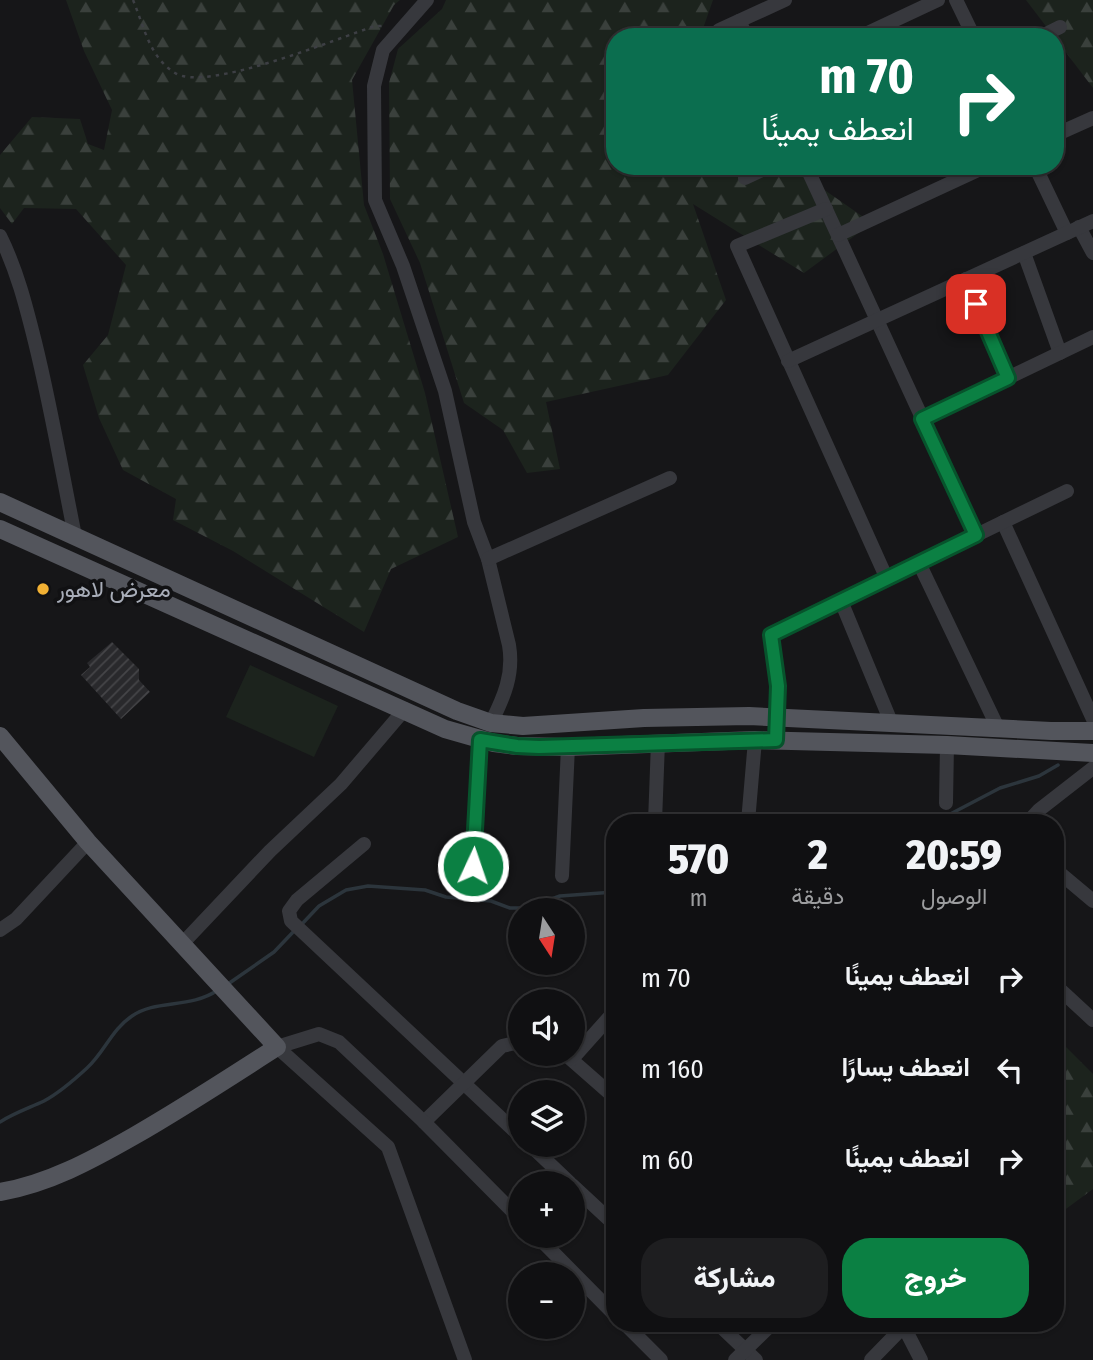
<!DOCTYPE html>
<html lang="ar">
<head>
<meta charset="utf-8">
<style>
	:root { --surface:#101012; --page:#1e1e20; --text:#f1f3f6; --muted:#9c9d9f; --line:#303032; --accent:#0b8043 }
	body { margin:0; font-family:"Fira Sans Condensed",Vazirmatn,sans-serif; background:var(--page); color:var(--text); direction:rtl; height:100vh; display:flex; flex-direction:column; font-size:26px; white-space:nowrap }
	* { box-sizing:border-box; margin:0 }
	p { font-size:23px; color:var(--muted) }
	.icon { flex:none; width:38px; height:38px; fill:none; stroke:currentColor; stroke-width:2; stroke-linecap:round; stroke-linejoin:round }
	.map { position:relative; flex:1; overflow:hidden; direction:ltr }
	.panel { position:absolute; left:606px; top:814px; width:458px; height:518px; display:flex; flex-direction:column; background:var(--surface); border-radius:28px; box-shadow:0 2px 5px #0004,0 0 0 2px var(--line); direction:rtl }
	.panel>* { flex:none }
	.top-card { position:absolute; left:606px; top:28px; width:458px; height:147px; border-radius:28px; box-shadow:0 2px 5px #0004,0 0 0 2px var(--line); direction:rtl; background:#0b6e4f; color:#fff; overflow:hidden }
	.needle { width:46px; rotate:168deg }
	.tools { position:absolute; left:508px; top:898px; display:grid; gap:14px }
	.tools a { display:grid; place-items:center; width:77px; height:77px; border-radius:50%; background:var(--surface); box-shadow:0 2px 5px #0004,0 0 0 2px var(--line); font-size:35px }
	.pin { position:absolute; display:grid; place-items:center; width:60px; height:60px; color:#fff; margin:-30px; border-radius:14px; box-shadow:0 4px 10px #0006 }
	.me { position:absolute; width:77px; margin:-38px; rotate:3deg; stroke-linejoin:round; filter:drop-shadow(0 0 5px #0008) }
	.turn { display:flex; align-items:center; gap:24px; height:147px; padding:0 35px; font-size:32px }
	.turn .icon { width:91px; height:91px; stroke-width:2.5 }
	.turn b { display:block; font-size:49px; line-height:60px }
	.eta { display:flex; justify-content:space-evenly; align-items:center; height:119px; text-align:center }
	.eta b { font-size:42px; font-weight:800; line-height:49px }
	.action { display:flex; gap:14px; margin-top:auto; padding:14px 35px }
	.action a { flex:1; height:80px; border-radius:28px; background:var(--accent); color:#fff; font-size:28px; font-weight:800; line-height:80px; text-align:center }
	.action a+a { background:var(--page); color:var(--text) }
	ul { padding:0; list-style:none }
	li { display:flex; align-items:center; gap:21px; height:91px; padding:0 35px }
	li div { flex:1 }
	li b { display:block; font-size:26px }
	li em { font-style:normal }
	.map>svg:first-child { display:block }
</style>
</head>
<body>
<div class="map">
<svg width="1093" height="1360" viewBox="0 0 1093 1360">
	<defs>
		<pattern id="forest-firs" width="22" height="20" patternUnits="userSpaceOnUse" patternTransform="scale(1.75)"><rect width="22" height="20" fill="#1c231d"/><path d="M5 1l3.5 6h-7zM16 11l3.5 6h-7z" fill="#3a403c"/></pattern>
		<pattern id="building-hatch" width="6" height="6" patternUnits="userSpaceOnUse" patternTransform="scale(1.75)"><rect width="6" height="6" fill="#29292c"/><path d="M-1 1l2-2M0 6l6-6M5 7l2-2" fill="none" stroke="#454548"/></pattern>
	</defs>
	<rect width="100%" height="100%" fill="#161618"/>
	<path fill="#1c231d" d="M250,665L338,706L314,757L226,717Z"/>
	<g fill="url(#forest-firs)">
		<path d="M66,0H400L394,5L352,80L364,205L383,254L425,393L458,537L391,569L364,632L233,551L173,520L176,499L123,470L99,418L83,365L108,335L126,265L76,209L24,208L12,224L0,208V155L32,117L80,119L88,144L104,150L112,110L84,51Z"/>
		<path d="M446,0H713L700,37H614V166H790L872,223L804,273L693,204L726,300L668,375L546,402L560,469L527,473L503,430L464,403L420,263L390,199L389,83L398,49L442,9Z"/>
		<path d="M1026,0H1093V88Z"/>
		<path d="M1055,1036L1093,1074V1189L1055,1217Z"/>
	</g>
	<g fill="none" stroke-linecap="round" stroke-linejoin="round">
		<g stroke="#2c353c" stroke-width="3.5">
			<path d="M935,822L1000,788L1039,776L1058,765"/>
			<path d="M301,925L319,906L346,890L368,886L425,890L446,897L491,901L510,908H527L560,896L614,892"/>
			<path d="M228,984L274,952L295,930"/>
			<path d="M0,1122C14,1113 29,1108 44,1101C59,1093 74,1080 87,1068C104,1053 112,1029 132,1016C156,999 190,1009 218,990"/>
		</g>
	</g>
	<path fill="url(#building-hatch)" d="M112,642L139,669V680L150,692L121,719L81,675L90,667L87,663Z"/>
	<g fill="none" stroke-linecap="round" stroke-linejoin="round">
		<path stroke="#3d3f44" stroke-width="2.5" stroke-dasharray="3.5 5" stroke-linecap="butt" d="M133,0C144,26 149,57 175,73C206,93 338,38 375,26H385"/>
		<g stroke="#37383d" stroke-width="14">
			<path d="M427,0L383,50L374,86L375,200L403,266L445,391L474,522L488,559L509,645C514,674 504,697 491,723"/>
			<path d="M956,0L974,37"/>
			<path d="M739,21L747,37"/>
			<path d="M719,30L785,0"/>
			<path d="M859,37L938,0"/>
			<path d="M1040,37L1060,27"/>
			<path d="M1055,135L1093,118"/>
			<path d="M806,166L976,535"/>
			<path d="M1035,166L1067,233"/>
			<path d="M745,178L770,166"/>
			<path d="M826,209L737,246L887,579"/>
			<path d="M1079,227L1093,253"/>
			<path d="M838,235L987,166"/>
			<path d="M0,236C17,270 26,306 35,342C51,407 62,472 75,536"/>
			<path d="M1024,253L1060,353"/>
			<path d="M966,279L1008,378"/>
			<path d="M788,361L1093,221"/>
			<path d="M922,419L1093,337"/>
			<path d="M1003,522L1093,719"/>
			<path d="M488,559L670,478"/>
			<path d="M919,563L997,726"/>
			<path d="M841,601L891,722"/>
			<path d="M776,717L778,686L771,635L1067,491"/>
			<path d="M946,803L947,745"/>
			<path d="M655,822L658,742"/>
			<path d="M748,822L755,740"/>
			<path d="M1028,822L1039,810L1093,768"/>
			<path d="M364,844L297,900L289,911L291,921L520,1136"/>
			<path d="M1055,869L1093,901"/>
			<path d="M562,876L568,747"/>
			<path d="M472,891L480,740"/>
			<path d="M0,930L16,919L88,842"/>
			<path d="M182,944L270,851L341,784L405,709"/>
			<path d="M1055,985L1093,1020"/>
			<path d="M565,1054L614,1097"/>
			<path d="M572,1059L614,1012"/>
			<path d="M424,1122L502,1046L520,1042"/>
			<path d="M529,1144L570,1183"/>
			<path d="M572,1185L614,1224"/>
			<path d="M537,1236L614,1314"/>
			<path d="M624,1323L661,1360"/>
			<path d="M717,1323L756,1360"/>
			<path d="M902,1323L921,1360"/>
			<path d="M465,1360L388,1147L277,1047L319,1034L339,1042L424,1122L520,1219"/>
			<path d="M735,1360L773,1323"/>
			<path d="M871,1360L904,1326"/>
		</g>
		<g stroke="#53555c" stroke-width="18">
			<path d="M0,502L457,711L491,723L523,726L644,718L749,716L1051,731H1093"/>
			<path d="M0,529L445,729L494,743L517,746L568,747L755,740L947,745L1093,753"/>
			<path d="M0,736L88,842L277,1047C230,1077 183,1108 134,1136C92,1160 48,1184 0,1192"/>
		</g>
	</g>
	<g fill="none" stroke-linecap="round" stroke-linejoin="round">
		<defs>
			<path id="route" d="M473,866L480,740L517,746L539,747L776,740L778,686L771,635L976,535L922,419L1008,378L976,304"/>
		</defs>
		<use href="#route" stroke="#07532c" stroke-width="18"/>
		<use href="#route" stroke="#0b8043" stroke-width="12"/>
	</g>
	<circle fill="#f2b134" stroke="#111113" stroke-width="2.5" cx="43" cy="589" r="7"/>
	<g text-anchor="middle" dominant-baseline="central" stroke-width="7" stroke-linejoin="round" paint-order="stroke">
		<g font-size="23" fill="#a8adb8" stroke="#111113" text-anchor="start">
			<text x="57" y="589">معرض لاهور</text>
		</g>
	</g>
</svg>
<div class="tools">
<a><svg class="needle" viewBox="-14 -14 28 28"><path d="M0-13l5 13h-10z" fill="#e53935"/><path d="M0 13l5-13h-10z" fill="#9c9d9f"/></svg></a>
<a><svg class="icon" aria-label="sound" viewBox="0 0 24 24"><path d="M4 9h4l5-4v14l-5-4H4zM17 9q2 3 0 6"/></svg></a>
<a><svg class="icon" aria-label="layers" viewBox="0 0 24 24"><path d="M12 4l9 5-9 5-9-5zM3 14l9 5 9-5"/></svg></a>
<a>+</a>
<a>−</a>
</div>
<div class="pin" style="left:976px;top:304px;background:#d93025"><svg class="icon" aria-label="arrive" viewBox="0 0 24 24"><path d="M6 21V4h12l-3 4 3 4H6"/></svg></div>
<svg class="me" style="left:473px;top:866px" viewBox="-20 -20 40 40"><circle r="17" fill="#0b8043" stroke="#fff" stroke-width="3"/><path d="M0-11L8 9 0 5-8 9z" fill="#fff"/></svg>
<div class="top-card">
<div class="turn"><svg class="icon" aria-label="right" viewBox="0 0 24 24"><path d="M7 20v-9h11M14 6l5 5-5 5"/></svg><div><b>70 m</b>انعطف يمينًا</div></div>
</div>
<section class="panel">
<div class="eta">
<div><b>20:59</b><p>الوصول</p></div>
<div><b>2</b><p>دقيقة</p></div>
<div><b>570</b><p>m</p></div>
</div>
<ul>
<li><svg class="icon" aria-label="right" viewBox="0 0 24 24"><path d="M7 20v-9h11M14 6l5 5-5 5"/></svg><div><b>انعطف يمينًا</b></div><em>70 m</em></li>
<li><svg class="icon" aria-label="left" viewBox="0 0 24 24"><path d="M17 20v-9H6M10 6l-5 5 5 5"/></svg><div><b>انعطف يسارًا</b></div><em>160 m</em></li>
<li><svg class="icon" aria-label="right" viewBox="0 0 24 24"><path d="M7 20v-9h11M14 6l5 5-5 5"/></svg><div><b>انعطف يمينًا</b></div><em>60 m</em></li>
</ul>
<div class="action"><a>خروج</a><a>مشاركة</a></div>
</section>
</div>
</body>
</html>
